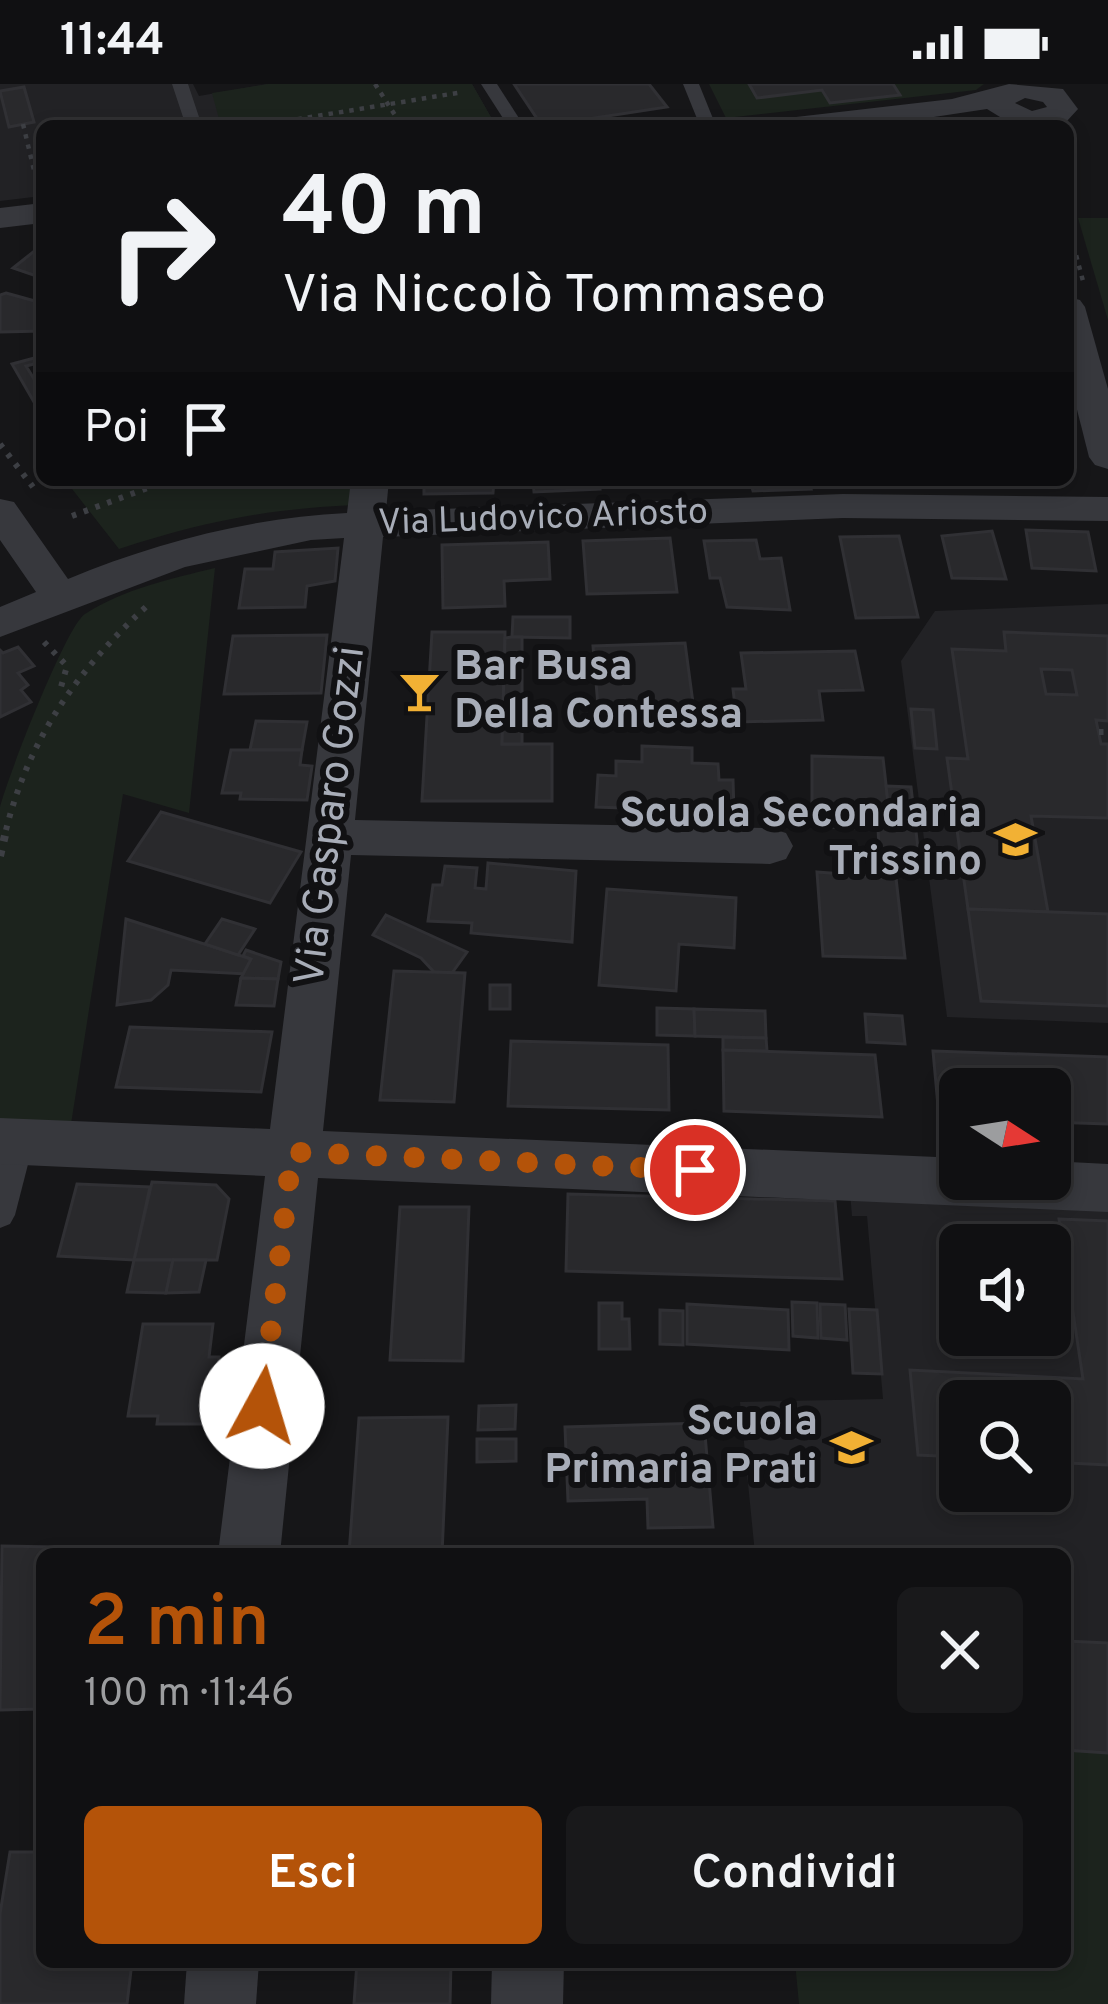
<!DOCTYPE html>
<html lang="it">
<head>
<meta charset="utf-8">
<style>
	:root { --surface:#101012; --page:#19191b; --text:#f1f3f6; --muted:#9c9d9f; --line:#303032; --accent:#b45309 }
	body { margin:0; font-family:Overpass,sans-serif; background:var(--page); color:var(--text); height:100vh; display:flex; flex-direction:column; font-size:45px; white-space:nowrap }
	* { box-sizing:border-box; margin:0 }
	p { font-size:39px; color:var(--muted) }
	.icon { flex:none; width:66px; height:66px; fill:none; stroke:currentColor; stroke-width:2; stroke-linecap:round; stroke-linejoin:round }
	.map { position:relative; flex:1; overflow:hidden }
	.drawer { position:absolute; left:36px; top:1464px; width:1035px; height:420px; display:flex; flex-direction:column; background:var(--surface); border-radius:18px; box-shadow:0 6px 18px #0003,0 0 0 3px var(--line) }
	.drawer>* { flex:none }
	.hud { position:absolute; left:36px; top:36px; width:1038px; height:366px; border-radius:18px; box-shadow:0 6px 18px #0003,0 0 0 3px var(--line); background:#101012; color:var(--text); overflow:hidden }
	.needle { width:78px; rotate:102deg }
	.fabs { position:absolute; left:939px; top:984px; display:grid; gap:24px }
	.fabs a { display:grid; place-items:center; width:132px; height:132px; border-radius:18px; background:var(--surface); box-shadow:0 6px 18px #0003,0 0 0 3px var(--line); font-size:60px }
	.pin { position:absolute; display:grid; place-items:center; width:102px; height:102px; color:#fff; margin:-51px; border:6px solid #fff; border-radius:50%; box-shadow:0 3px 12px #0007 }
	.me { position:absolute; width:132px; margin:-66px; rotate:6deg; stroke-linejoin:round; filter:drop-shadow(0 0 9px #0008) }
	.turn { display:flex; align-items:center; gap:42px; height:252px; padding:0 48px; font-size:54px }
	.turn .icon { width:156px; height:156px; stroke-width:2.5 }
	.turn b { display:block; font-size:84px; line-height:102px }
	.then { display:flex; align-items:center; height:114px; padding:0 48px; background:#0003; gap:24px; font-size:45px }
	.round { display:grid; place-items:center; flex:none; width:126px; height:126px; border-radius:18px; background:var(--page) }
	.summary { display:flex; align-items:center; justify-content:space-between; height:204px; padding:0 48px }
	h1 { font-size:72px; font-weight:600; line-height:90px; color:var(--accent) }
	.button { display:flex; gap:24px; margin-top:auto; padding:24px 48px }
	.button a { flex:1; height:138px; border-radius:18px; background:var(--accent); color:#fff; font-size:48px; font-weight:600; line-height:138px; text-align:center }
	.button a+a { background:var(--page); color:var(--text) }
	.status { display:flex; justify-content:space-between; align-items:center; height:84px; padding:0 60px; background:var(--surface); direction:ltr }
	.status svg { height:33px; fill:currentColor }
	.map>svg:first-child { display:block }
</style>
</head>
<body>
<div class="status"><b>11:44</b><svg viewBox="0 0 49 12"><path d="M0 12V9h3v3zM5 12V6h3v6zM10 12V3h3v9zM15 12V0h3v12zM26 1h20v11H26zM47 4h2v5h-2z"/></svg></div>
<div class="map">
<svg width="1108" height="1920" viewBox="0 0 1108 1920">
	<rect width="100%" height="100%" fill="#161618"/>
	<g fill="#222225" fill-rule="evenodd">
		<path d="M0,0H193L199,12L268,0H472L496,42H42V112L0,117Z"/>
		<path d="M1108,520V939L947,933L901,577L935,527Z"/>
		<path d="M850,1108L1108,1120V1669L1065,1666V1470H755L740,1318L883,1315L867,1132H852ZM960,1161H1050V1251H960ZM960,1317H1050V1407H960Z"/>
	</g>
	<g fill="#1c231d">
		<path d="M268,0H472L496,42H221L212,9Z"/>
		<path d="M709,0H984L976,6L726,34Z"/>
		<path d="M1078,134H1108V236Z"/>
		<path d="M65,396H357L354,421C265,425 203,438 119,465Z"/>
		<path d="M215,484L189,729L123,710L71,1040L0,1039V723C7,695 66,542 85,530C124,505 170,495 215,484Z"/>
		<path d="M1065,1666L1108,1669V1920H799L795,1878H1065Z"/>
	</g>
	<g fill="#29292c" stroke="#303034" stroke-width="3" fill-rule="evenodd">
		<path d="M514,0H649L667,23L542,42Z"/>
		<path d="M749,0H893L900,11L830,19L822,6L757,14Z"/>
		<path d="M24,3L34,38L9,43L0,7Z"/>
		<path d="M37,165L42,167V194L13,184Z"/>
		<path d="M6,209L42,219V247L0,248V211Z"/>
		<path d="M42,272V278L26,282L42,308V316L34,318L12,280Z"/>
		<path d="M424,396H494L493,409L424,410Z"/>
		<path d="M533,396H599L600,405L534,408Z"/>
		<path d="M750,396H808L811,405L753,407Z"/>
		<path d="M1026,446L1088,448L1096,487L1032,484Z"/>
		<path d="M992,447L1006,495L952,494L942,452Z"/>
		<path d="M899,452L918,533L856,534L840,453Z"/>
		<path d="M670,454L677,508L587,510L583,457Z"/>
		<path d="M756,456L760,475L781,474L790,526L727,523L720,494H710L704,457Z"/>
		<path d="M548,458L550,495L504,497L505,522L443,524L442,461Z"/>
		<path d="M338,464L335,497L307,502L305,523L239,524L245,485H273L275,468Z"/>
		<path d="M513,533H570V554L512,553Z"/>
		<path d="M432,548H505L502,660H552V717H422Z"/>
		<path d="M1004,548L1108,552V637L1096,636L1101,660H1108V734L1031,732L1048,828L968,825L947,674L968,675L952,565L1006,567ZM1041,585L1072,586L1077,611L1046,610Z"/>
		<path d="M327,551L321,609L224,610L233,552Z"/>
		<path d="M512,553H522V660H502L505,554Z"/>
		<path d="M685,559L693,619L598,622L593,562Z"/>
		<path d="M18,563L34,582L18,589L28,601L21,606L31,618L0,633V566L3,569Z"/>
		<path d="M855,567L863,606L819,607L823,636L737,638L733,605H746L741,569Z"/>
		<path d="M911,625L933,626L937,665L915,664Z"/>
		<path d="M256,637L307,638L302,666H250Z"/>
		<path d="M642,662L692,664V679L718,680L719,696H733L734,728L596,723L598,691L616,692V677L642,678Z"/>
		<path d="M231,666H302L300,681L312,682L307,716L240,715L241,709H222Z"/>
		<path d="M812,672L883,674L891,745L829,743L827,727L812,726Z"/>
		<path d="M886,702L911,703L918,765L879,764L878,744L891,745Z"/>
		<path d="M161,728L301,768L270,819L128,777Z"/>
		<path d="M488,779L576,787L572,858L471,849L472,839L428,837L433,801H442L445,782L477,784L475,804L486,805Z"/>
		<path d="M817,788L896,794L905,874L823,872Z"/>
		<path d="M607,805L736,814L734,864L679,860L676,907L599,901Z"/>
		<path d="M968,825L1108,830V922L981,917Z"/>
		<path d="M386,831L467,868L452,889L434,888L421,874L373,851Z"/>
		<path d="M126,835L251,875L247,890L171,886L168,901L151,916L117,921Z"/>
		<path d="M222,835L255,845L238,871L205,860Z"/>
		<path d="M246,866L281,878L278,895L241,894L251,875L243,872Z"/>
		<path d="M394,887L465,889L454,1018L380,1016Z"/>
		<path d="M241,894L278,895L274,922L236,921Z"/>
		<rect x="490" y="901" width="20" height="24"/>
		<path d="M657,924L694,925L695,952L657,951Z"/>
		<path d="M694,925L765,927L766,954L695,952Z"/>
		<path d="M865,930L902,932L905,960L867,958Z"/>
		<path d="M130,943L272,948L261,1008L116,1003Z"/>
		<path d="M723,953L766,954L767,967L723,966Z"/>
		<path d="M511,957L668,961L669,1026L508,1022Z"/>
		<path d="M723,966L875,971L882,1033L724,1027Z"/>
		<path d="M933,967L1108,973V1040L1050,1038V1005H960V1034L939,1033Z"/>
		<path d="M152,1098L216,1101L229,1115L217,1176H134Z"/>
		<path d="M77,1100L150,1103L134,1176L58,1172Z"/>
		<path d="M568,1110L835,1117L842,1195L566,1187Z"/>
		<path d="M400,1123H469L463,1277L390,1276Z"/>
		<path d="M1059,1135L1108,1137V1381L1050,1378V1317H960V1373L918,1371L910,1286L1083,1295Z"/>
		<path d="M134,1176H173L166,1209L127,1208Z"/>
		<path d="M173,1176H206L199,1208L166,1209Z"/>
		<path d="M792,1218L817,1219L818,1254L793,1252Z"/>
		<path d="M599,1219H622V1235H629L630,1265H599Z"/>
		<path d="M687,1220L788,1226L789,1266L687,1260Z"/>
		<path d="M820,1220L845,1221L847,1256L821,1254Z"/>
		<path d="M849,1225L877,1226L882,1290L853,1289Z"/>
		<path d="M660,1226L683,1227V1261L660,1260Z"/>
		<path d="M143,1240H213L209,1273H219L210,1340H157L158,1332H128Z"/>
		<path d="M516,1321L515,1345L478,1346L479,1322Z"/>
		<path d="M448,1333L442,1470H349L359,1334Z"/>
		<path d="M704,1339L713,1443L648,1444L647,1415L568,1417L565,1343Z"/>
		<path d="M477,1355H516V1377L477,1378Z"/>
		<path d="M2,1462L109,1464L108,1470H42L39,1625L0,1626Z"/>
		<path d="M1065,1557L1108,1559V1669L1065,1666Z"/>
		<path d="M10,1768H42V1878H132L127,1920H0V1830Z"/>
		<path d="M357,1878H451L450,1920H354Z"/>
	</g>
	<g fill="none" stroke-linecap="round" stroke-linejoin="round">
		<g stroke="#3d3f44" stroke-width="4.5" stroke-dasharray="4.5 6" stroke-linecap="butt">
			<path d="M375,0L402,42"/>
			<path d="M23,40L38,103"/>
			<path d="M256,42L463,8"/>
			<path d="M1068,141L1083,197"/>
		</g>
		<g stroke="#3d3f44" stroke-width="6" stroke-dasharray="4.5 8" stroke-linecap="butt">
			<path d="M0,360L33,403"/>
			<path d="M227,396L233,405"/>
			<path d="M72,432L169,396"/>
			<path d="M44,558L67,582L59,610"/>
			<path d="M1099,648H1108"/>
			<path d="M6,746C29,654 78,585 148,521"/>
		</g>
		<path stroke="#3d3f44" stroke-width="8" stroke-dasharray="6 9" stroke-linecap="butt" d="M0,772L7,743"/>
		<g fill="#37383d" fill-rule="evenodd">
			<path d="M172,0H188L202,42H186Z"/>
			<path d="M481,0H497L524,42H508Z"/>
			<path d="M683,0H699L716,42H700Z"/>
			<path d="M20,1045L30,1048L34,1057L15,1131L10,1140L0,1144V1078L10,1048Z"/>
		</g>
		<g fill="#37383d" fill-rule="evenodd">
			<path d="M1009,0L1063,5L1078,25L1067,37L1052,42L1013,41L987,25L874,42H781L796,33L952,15ZM1025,14L1043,18L1047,23L1032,27L1015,19Z"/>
			<path d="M42,119V139L0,144V124Z"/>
			<path d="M1068,213L1080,216L1085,223L1108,305V385L1095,381L1089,373L1068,290Z"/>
			<path d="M351,396H389L386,427L843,410L1108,413V437L843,434L383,453L355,736L770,744L786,749L793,762L786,775L770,780L351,771L323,1047L960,1074V1095H1050V1077L1108,1080V1128L318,1094L280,1470H218L265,1092L0,1080V1034L270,1045L344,454L311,456L185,483L0,553V523L36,508L0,456V415L14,418L68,495C154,459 254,433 347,429Z"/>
			<path d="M187,1878H259L256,1920H184Z"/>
			<path d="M492,1878H564L563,1920H491Z"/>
		</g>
	</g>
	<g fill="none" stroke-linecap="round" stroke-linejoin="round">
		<path stroke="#b45309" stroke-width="21" stroke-dasharray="0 37.8" d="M262,1322L292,1068L695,1086"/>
	</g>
	<defs>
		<symbol id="bar-bare" viewBox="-9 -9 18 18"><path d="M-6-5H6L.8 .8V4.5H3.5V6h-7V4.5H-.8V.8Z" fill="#f2b134" stroke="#111113" stroke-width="2.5" paint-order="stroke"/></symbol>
		<symbol id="school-bare" viewBox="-9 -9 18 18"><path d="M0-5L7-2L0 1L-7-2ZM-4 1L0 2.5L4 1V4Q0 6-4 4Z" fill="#f2b134" stroke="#111113" stroke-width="2.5" paint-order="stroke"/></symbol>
	</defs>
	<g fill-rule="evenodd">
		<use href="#bar-bare" x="390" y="578" width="59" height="59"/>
		<use href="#school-bare" x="986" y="726" width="59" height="59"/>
		<use href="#school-bare" x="822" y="1334" width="59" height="59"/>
	</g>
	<g text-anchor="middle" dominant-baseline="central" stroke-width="12" stroke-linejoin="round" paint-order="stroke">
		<g font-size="36" fill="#a8adb8" stroke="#111113">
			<text transform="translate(543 435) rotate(-2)">Via Ludovico Ariosto</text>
		</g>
		<g font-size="42" font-weight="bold" fill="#a8adb8" stroke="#111113" text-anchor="end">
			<text x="454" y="584" text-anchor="start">Bar Busa<tspan x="454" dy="48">Della Contessa</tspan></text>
			<text x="982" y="731">Scuola Secondaria<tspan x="982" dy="48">Trissino</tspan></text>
			<text x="818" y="1339">Scuola<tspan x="818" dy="48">Primaria Prati</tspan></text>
		</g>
		<g font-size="42" fill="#a8adb8" stroke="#111113">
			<text transform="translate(332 732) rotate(-83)">Via Gasparo Gozzi</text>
		</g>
	</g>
</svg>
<div class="fabs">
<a><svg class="needle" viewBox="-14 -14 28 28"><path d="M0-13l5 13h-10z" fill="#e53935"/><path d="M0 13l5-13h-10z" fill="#9c9d9f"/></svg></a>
<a><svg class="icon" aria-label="sound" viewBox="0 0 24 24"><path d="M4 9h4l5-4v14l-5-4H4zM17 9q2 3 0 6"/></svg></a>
<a><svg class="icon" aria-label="search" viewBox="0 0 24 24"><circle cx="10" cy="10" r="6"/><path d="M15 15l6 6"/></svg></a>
</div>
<div class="pin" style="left:695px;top:1086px;background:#d93025"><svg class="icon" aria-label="arrive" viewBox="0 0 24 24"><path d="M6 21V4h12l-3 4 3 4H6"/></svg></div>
<svg class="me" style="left:262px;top:1322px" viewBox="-20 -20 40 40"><circle r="19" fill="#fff"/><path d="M0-13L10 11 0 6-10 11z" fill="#b45309"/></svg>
<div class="hud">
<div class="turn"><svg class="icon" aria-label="right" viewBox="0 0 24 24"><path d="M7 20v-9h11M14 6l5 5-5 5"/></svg><div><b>40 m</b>Via Niccolò Tommaseo</div></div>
<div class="then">Poi<svg class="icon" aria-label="arrive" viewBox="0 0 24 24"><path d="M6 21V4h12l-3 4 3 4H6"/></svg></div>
</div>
<section class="drawer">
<div class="summary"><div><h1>2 min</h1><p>100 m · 11:46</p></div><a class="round"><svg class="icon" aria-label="close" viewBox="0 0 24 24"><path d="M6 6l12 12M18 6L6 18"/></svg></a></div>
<div class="button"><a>Esci</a><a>Condividi</a></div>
</section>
</div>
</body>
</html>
